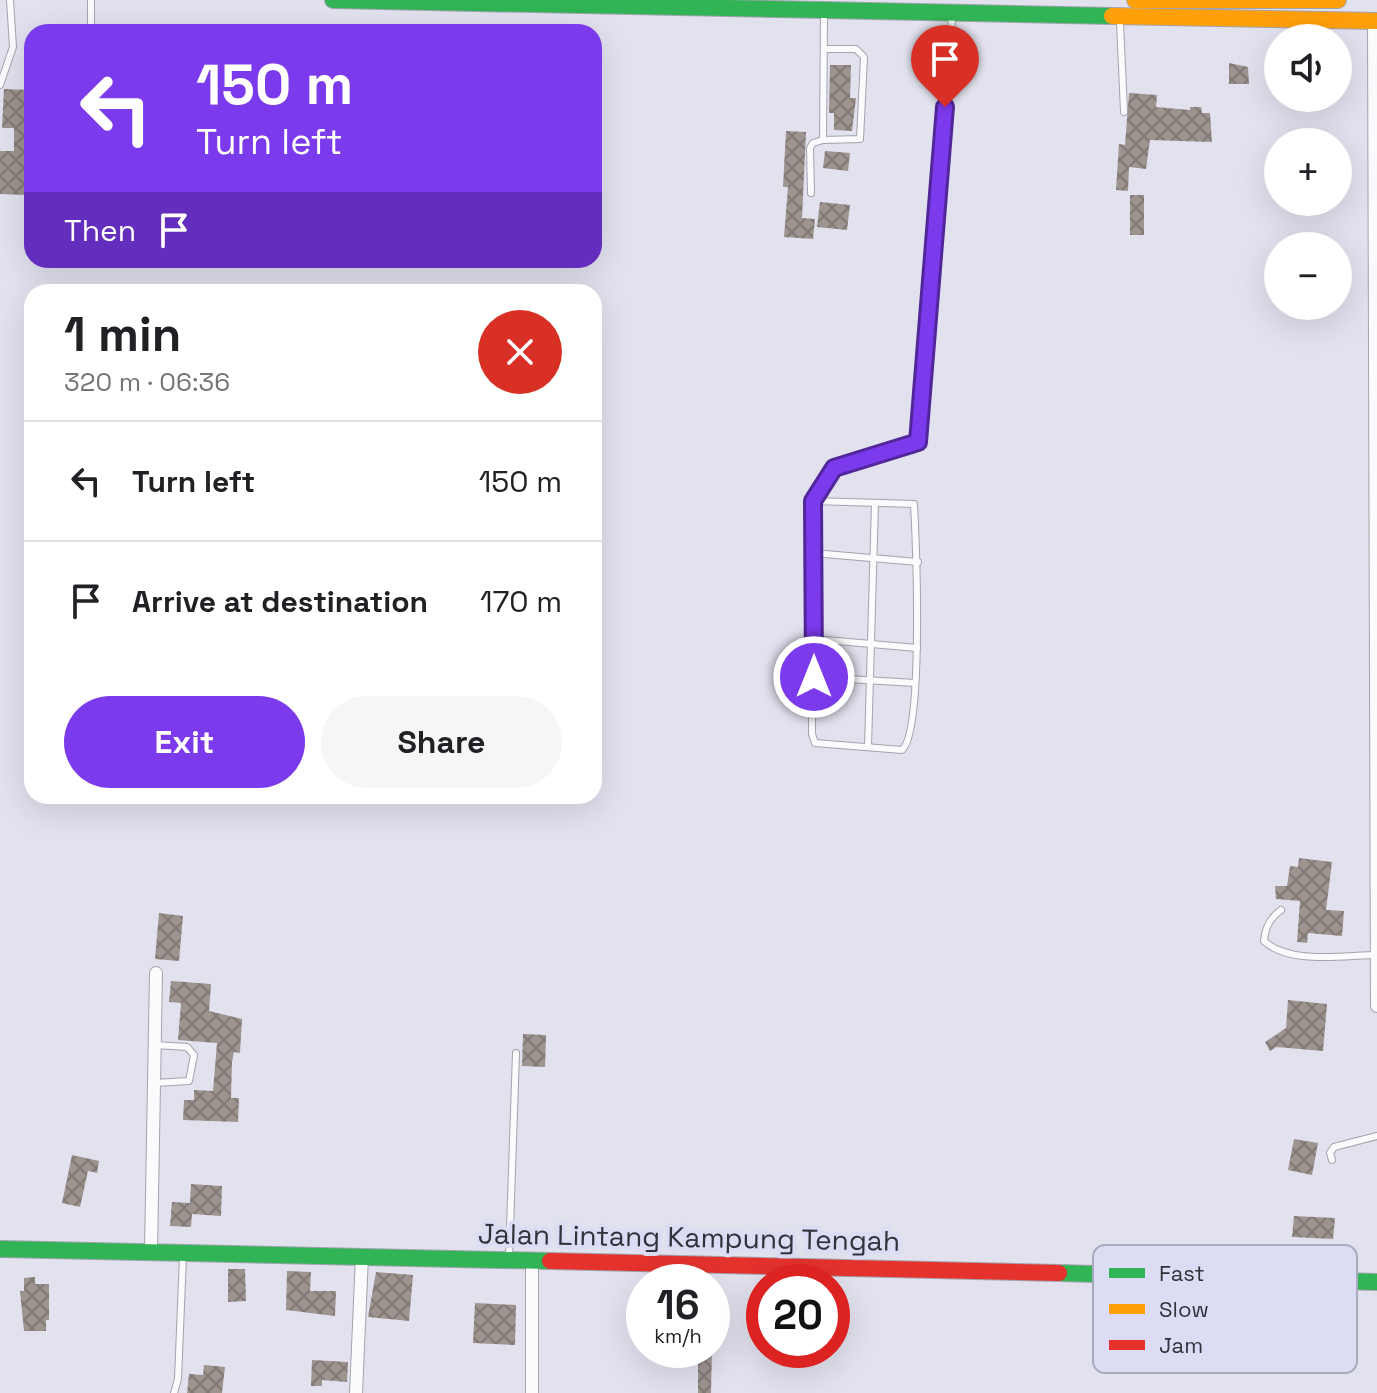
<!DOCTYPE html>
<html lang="en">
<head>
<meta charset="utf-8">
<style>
	:root { --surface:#fff; --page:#f6f6f6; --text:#202124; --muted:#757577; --line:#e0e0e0; --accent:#7c3aed }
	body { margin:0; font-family:"Space Grotesk",sans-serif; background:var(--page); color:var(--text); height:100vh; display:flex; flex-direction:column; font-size:30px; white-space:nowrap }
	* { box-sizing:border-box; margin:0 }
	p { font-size:26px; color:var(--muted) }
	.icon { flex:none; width:44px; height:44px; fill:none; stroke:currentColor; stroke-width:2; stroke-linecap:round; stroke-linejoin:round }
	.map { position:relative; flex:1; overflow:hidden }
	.side { position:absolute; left:24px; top:284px; width:578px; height:520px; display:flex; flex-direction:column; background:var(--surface); border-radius:24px; box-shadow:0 8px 32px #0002 }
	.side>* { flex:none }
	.top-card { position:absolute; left:24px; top:24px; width:578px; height:244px; border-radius:24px; box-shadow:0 8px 32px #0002; background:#7c3aed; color:#fff; overflow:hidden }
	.fabs { position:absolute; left:1264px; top:24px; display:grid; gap:16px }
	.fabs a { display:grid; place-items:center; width:88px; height:88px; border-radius:50%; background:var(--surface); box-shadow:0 8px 32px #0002; font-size:40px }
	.speed { position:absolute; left:626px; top:1264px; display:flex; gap:16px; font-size:40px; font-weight:700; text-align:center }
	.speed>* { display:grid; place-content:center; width:104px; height:104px; border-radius:50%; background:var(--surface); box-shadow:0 8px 32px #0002; line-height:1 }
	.speed small { font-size:20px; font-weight:400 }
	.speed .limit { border:12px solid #d22; background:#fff; color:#111 }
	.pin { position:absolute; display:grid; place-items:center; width:68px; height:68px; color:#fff; margin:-82px -34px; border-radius:50% 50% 50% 0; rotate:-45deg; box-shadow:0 0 8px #0007 }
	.pin .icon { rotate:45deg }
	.me { position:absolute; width:88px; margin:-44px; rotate:0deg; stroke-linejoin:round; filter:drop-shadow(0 0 6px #0008) }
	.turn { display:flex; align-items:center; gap:28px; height:168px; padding:0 40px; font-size:36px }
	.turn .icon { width:104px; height:104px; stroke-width:2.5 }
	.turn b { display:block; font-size:56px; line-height:68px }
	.then { display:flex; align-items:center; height:76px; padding:0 40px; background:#0003; gap:16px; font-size:30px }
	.round { display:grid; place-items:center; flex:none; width:84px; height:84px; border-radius:42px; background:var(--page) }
	.overview { display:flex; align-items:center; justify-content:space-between; height:136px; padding:0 40px }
	h1 { font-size:48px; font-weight:700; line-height:60px }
	.primary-button { display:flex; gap:16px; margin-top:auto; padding:16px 40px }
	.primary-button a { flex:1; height:92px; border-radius:48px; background:var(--accent); color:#fff; font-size:32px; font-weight:700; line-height:92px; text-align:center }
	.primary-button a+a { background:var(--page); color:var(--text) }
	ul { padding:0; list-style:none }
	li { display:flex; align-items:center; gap:24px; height:120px; padding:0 40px; border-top:2px solid var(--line) }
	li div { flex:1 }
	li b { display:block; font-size:30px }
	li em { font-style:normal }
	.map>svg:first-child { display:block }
</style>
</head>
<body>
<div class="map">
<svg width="1377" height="1393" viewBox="0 0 1377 1393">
	<defs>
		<pattern id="building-cross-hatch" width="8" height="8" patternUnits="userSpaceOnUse" patternTransform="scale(2)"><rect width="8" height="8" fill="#9d938f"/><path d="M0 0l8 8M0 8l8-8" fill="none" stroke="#817976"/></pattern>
	</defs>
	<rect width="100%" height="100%" fill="#e2e2ef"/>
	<g fill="url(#building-cross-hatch)">
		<path d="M1229,63L1248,67L1249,84H1229Z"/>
		<path d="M830,65H851L850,98H856L852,131L834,130V113H829Z"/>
		<path d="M4,89L32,90L27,195L0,194V151H14V128H2Z"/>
		<path d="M1129,93L1157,95L1156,107L1190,110V107H1201L1202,113H1210L1212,142L1150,140L1146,169L1129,167L1128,191L1116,190L1119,144L1125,145Z"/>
		<path d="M786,131L806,132L802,218L815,219L813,239L784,237L788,187H783Z"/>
		<path d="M825,151L850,153L848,171L823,168Z"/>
		<rect x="1130" y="195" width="14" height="40"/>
		<path d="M820,202L850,205L847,230L817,227Z"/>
		<path d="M1299,858L1332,862L1326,910L1344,911L1342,936L1308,933L1307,943L1297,942L1300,901L1276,899L1275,886H1287L1290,866L1298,867Z"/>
		<path d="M159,913L183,916L179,961L155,959Z"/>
		<path d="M171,981L211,984L209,1011L242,1019L240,1053L234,1052L232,1062L231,1098H239L238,1122L183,1120L184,1100H194V1090L213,1091L217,1043L178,1040L181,1003L169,1002Z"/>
		<path d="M1288,1000L1327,1004L1323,1051L1276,1047L1270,1051L1265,1042L1286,1028Z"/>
		<path d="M523,1034L546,1035L545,1067L522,1066Z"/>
		<path d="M1294,1139L1318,1143L1312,1175L1288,1170Z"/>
		<path d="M72,1155L99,1161L97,1173L88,1171L80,1207L62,1203Z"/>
		<path d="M191,1184L222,1186L221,1216L192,1214L191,1227L170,1226L172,1202L190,1203Z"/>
		<path d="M1294,1216L1335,1218L1333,1239L1292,1237Z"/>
		<path d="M228,1269H245L246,1301L228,1302Z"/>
		<path d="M287,1271L311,1272L310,1291H336L335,1316L286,1310Z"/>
		<path d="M376,1272L413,1275L409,1321L368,1317Z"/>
		<path d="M35,1277V1284H49V1320H46V1331H24L20,1291H24V1278Z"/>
		<path d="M475,1303L516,1305L515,1345L473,1343Z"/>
		<path d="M698,1350H712L711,1393H698Z"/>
		<path d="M312,1360L348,1362L347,1382L322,1380V1386H311Z"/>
		<path d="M204,1365L225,1367L222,1393H187L189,1374L203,1375Z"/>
	</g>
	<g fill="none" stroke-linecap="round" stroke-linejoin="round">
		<defs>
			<g id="lane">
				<path d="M1120,22L1124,112"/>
				<path d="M91,32V0"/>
				<path d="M0,85L13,47L10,0"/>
				<path d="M823,140L860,139L864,57L856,49H824"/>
				<path d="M811,193L810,148L813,143L823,140L824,13"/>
				<path d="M813,501L914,504C916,541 924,731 902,750L815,743L812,734L813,501L834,468L918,442L952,18"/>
				<path d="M813,553L918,562"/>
				<path d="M814,639L917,648"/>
				<path d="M814,677L915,683"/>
				<path d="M868,746L875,503"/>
				<path d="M1281,910C1270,918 1265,927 1264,941C1290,965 1344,955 1377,955"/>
				<path d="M154,1083L189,1081L194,1055L187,1047L155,1045"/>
				<path d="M1332,1160L1330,1153L1334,1147L1377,1136"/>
				<path d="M509,1257L516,1053"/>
				<path d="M174,1393L178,1379L183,1256"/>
			</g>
			<g id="street">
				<path d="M1374,21L1377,1006"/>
				<path d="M151,1251L156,973"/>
				<path d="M532,1261V1393"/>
				<path d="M356,1393L362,1256"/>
			</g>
			<g id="fast">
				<path d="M333,0L1112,16"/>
				<path d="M0,1249L550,1261"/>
				<path d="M1059,1273L1377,1282"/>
			</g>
			<g id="slow">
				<path d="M1135,0H1338"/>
				<path d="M1112,16L1377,21"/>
			</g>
			<path id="jam" d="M550,1261L1059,1273"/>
		</defs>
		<use href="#lane" stroke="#a3a3ae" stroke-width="8"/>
		<use href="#street" stroke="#a3a3ae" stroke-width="14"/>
		<use href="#fast" stroke="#a3a3ae" stroke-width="18"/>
		<use href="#slow" stroke="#a3a3ae" stroke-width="18"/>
		<use href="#jam" stroke="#a3a3ae" stroke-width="18"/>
		<use href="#lane" stroke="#fbfbfd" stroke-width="6"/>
		<use href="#street" stroke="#fbfbfd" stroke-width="12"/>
		<use href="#fast" stroke="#30b455" stroke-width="16"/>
		<use href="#slow" stroke="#ff9f0a" stroke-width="16"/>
		<use href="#jam" stroke="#e5322d" stroke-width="16"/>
	</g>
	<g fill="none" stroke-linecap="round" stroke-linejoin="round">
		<defs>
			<path id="route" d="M814,677L813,501L834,468L918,442L945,107"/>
		</defs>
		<use href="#route" stroke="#51269a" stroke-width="20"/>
		<use href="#route" stroke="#7c3aed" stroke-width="14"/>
	</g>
	<g text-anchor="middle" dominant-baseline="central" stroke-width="8" stroke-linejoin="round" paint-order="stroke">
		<g font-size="28" fill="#32323c" stroke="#dcdcf5">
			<text transform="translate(689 1237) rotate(1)">Jalan Lintang Kampung Tengah</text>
		</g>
	</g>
	<rect x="1093" y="1245" width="264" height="128" rx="12" fill="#dcdcf5" stroke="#a9a9be" stroke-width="2"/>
	<rect x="1109" y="1268" width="36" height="10" fill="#30b455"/>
	<rect x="1109" y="1304" width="36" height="10" fill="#ff9f0a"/>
	<rect x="1109" y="1340" width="36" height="10" fill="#e5322d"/>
	<g font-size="22" fill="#32323c">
		<text x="1159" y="1281">Fast</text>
		<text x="1159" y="1317">Slow</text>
		<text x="1159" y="1353">Jam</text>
	</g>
</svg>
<div class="fabs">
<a><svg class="icon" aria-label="sound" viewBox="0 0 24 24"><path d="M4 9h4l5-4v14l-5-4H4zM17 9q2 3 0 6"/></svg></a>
<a>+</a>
<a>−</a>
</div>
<div class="speed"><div>16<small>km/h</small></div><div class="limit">20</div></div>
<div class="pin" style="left:945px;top:107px;background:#d93025"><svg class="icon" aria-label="arrive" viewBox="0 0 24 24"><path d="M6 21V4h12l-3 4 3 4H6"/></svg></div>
<svg class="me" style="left:814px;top:677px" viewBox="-20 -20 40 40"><circle r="17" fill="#7c3aed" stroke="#fff" stroke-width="3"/><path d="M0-11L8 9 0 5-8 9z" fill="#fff"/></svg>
<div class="top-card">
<div class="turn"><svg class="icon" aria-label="left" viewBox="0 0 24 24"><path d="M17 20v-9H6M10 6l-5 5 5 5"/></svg><div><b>150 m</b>Turn left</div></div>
<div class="then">Then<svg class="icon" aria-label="arrive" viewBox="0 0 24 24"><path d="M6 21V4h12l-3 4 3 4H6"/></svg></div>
</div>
<section class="side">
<div class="overview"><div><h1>1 min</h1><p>320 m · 06:36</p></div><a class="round" style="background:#d93025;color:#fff"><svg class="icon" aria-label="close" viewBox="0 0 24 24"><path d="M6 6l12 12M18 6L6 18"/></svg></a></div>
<ul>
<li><svg class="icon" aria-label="left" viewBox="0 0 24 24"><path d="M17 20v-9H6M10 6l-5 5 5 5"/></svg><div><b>Turn left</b></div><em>150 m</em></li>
<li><svg class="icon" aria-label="arrive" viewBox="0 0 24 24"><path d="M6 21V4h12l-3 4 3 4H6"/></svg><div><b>Arrive at destination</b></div><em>170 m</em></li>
</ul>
<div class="primary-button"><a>Exit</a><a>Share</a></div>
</section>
</div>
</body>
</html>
